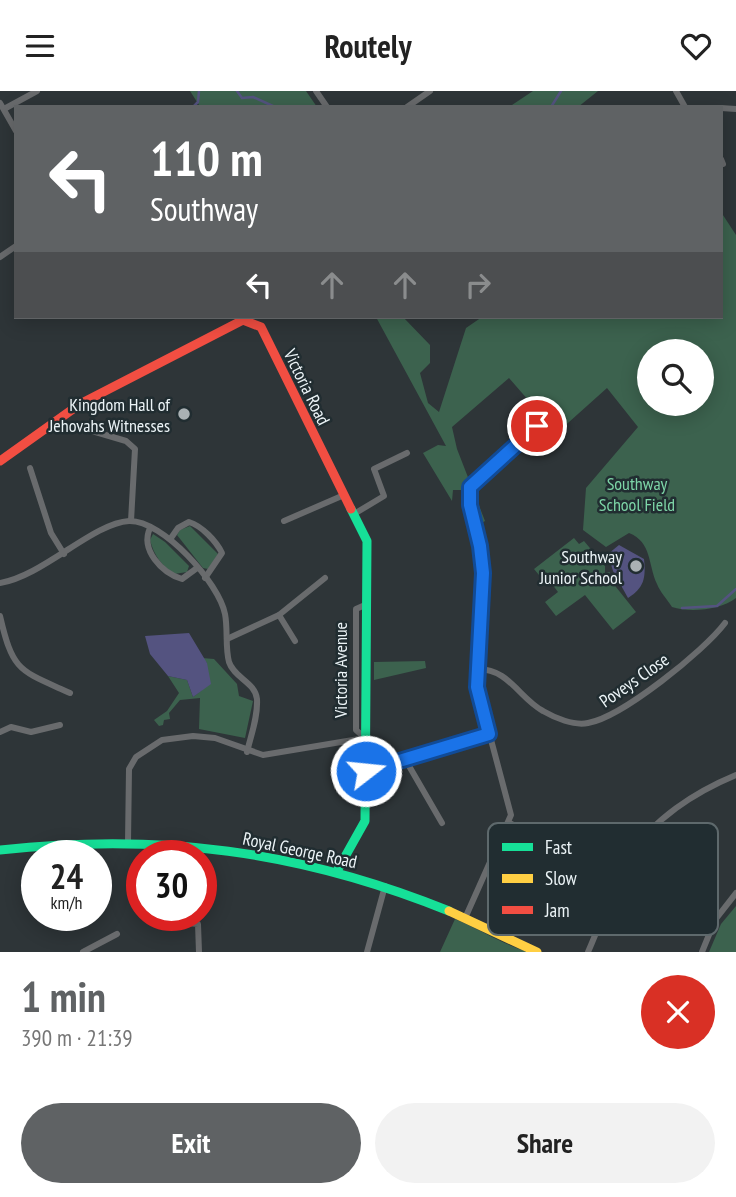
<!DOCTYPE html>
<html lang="en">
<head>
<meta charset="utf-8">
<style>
	:root { --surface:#fff; --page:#f2f2f2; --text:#222; --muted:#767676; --accent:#5f6264 }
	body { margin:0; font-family:"PT Sans Narrow",sans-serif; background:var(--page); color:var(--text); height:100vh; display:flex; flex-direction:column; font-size:26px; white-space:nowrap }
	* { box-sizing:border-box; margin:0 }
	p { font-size:23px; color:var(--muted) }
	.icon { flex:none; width:38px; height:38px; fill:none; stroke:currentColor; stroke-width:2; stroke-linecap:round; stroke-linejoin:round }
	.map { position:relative; height:861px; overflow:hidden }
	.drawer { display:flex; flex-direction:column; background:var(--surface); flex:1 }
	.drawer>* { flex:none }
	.guide { position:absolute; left:14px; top:14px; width:709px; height:214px; border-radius:0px; box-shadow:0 4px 18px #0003; background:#5f6264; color:#fff; overflow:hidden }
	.controls { position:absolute; left:637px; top:248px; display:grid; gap:14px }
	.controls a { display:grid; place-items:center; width:77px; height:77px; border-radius:50%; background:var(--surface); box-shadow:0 4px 18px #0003; font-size:35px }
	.speed { position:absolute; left:21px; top:749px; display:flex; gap:14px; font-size:35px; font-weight:700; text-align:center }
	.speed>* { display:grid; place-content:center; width:91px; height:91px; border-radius:50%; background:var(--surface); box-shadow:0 4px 18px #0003; line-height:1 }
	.speed small { font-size:18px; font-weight:400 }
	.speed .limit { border:10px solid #d22; background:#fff; color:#111 }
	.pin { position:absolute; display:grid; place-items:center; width:60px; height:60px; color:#fff; margin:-30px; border:4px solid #fff; border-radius:50%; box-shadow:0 2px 7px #0007 }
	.me { position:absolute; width:77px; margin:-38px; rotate:74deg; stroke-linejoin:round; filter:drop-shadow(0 0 5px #0008) }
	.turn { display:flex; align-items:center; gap:24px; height:147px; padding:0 21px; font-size:32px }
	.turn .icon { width:91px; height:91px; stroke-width:2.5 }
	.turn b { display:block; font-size:49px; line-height:60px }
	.lanes { display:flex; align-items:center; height:66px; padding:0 21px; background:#0003; justify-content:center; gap:35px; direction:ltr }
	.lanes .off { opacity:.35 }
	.round { display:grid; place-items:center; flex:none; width:74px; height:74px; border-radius:37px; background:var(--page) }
	.summary { display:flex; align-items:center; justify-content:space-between; height:119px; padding:0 21px }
	h1 { font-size:42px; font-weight:800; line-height:52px; color:var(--accent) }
	.button { display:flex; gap:14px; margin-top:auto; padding:14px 21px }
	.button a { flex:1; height:80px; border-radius:42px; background:var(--accent); color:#fff; font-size:28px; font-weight:800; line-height:80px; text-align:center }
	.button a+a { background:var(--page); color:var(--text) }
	header { display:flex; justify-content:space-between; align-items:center; height:91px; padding:0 21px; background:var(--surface); font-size:32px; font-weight:800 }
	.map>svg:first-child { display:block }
</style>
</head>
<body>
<header><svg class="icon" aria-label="menu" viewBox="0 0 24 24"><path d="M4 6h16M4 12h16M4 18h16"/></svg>Routely<svg class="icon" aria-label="heart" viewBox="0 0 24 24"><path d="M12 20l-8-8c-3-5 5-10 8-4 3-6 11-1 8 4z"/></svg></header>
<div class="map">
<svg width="736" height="861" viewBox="0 0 736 861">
	<rect width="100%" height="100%" fill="#2e3538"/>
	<g fill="#3c624e" fill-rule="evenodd">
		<path d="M190,0H306L317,16H193L199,14Z"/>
		<path d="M533,0H598L578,16H509Z"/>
		<path d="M721,121L736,144V507C721,519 690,522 672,516C667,508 660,501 657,493C648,474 652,451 629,442L606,456L583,439L586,397L638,336L607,297L559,340L549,333L509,287L452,336L457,358L485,430L478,434L462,399H453L452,410L423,362L438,354L446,355L376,226H403L430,254V272L420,282L428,312L439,321L466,237L482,226H721ZM649,261H702V313H649Z"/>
		<path d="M190,435L218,463L208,478L203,477L177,444L180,439Z"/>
		<path d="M153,443L165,451L189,475L187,481L174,483C161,474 154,464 150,449Z"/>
		<path d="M574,447L579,453L584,450L605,475V482L610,481L608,486L636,521L613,539L585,504L556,525L545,511L558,501L543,481L539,484L534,478Z"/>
		<path d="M202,567L214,568L237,593L239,605L253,610L245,647L199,638L200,607L180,609L169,622L170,628L164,629L163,634L159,635L154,629L167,620L179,602L168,585L187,589L193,606L202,599L207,572Z"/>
		<path d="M425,570L426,577L374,589V571Z"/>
		<path d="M736,815V861H709L721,833Z"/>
		<path d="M455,828C481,839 502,853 528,861H440Z"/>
	</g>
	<g fill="#545380">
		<path d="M619,454L644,468C646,487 644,497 628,507L613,480L608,463Z"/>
		<path d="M189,542L207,572L211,593L193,606L187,589L168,585L150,563L145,545Z"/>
	</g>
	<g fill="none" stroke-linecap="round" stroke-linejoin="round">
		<g stroke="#545380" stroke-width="2.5">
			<path d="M237,0L242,7L253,6L275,16"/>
			<path d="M193,16L198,11L199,0"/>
			<path d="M551,16L561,0"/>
			<path d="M682,517L717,515L736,498"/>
		</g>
		<g stroke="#696b6d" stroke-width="6">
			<path d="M316,0L327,16"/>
			<path d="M676,0L685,16"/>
			<path d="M0,12L16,40"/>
			<path d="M407,16L430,0"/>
			<path d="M721,17L736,18"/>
			<path d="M4,18L37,0"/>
			<path d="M721,68L723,73"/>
			<path d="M0,166L16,155"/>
			<path d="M82,337L126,350L135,358L131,430"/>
			<path d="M30,377L51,442L64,463"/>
			<path d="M354,423L384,405L374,378L407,362"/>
			<path d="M284,430L344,404"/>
			<path d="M150,437C140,459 162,482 182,488L197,477"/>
			<path d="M171,447L178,437L189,431C202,435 216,450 222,462L205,487"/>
			<path d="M0,492C43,485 93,432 129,430C163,429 219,492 225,523C228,538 225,556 229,571C234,587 255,591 257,608C258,626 251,644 247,661"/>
			<path d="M279,524L295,550"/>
			<path d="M0,525C13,581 19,579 70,602"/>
			<path d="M227,548L279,524L325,487"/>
			<path d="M478,578C509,578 519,607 543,620C555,627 574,635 588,632C622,626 704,560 725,532"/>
			<path d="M0,641L11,636L31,641L60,634"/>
			<path d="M365,647L356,639V518L365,514"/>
			<path d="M405,668L442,732"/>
			<path d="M366,680L489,643"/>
			<path d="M510,732L564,763"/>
			<path d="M128,751L129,678L136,666L162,649L193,645L215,647L263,664L365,647"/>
			<path d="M466,825L511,724L477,596L483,482L480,455L470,414V396L537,335L530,327"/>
			<path d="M187,832L198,833L199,861"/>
			<path d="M83,861L117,843"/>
			<path d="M367,861L385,795"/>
			<path d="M588,861C602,830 612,795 629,766C653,728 695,701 736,684"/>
			<path d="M702,861L715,829L736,802"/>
		</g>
		<g stroke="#16e098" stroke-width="9">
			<path d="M0,759C161,742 298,759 449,820"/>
			<path d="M337,780L365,730L367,450L351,418"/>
		</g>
		<path stroke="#ffcf43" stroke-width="9" d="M449,820L537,861"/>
		<path stroke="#f24e42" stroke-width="9" d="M0,370L80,313L243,229L261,236L351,418"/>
	</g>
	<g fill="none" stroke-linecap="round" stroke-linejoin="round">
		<defs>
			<path id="route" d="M366,680L489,643L477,596L483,482L480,455L470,414V396L537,335"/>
		</defs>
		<use href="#route" stroke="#114b97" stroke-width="18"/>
		<use href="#route" stroke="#1a73e8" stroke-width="12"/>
	</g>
	<g fill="#aab1b4" stroke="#212d31" stroke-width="2.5">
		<circle cx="184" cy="323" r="7"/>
		<circle cx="636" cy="475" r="7"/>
	</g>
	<g text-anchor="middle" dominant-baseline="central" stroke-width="5" stroke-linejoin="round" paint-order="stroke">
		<g font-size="18" fill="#ecf4f7" stroke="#212d31">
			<text transform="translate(307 296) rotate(64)">Victoria Road</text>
			<text transform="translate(340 579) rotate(-90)">Victoria Avenue</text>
			<text transform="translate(634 589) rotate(-35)">Poveys Close</text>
			<text transform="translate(300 759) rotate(12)">Royal George Road</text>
		</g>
		<g font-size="18" fill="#ecf4f7" stroke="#212d31" text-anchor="end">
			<text x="170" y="313">Kingdom Hall of<tspan x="170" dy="21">Jehovahs Witnesses</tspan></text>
			<text x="622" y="465">Southway<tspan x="622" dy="21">Junior School</tspan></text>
		</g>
		<g font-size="18" fill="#7dd5a7" stroke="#212d31">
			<text x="637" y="392">Southway<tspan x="637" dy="21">School Field</tspan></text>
		</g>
	</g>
	<rect x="488" y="732" width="230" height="112" rx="10" fill="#212d31" stroke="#5e696c" stroke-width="2"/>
	<rect x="502" y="752" width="31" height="8" fill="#16e098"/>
	<rect x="502" y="783" width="31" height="9" fill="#ffcf43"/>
	<rect x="502" y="815" width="31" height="8" fill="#f24e42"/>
	<g font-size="19" fill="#ecf4f7">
		<text x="545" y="763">Fast</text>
		<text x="545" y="794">Slow</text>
		<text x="545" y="826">Jam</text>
	</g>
</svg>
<div class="controls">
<a><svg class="icon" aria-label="search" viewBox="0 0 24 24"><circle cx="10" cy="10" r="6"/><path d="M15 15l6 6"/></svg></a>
</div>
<div class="speed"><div>24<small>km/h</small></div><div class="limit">30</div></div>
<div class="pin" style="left:537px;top:335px;background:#d93025"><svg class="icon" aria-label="arrive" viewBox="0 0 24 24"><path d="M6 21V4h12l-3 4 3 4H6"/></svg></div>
<svg class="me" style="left:366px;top:680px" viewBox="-20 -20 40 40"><circle r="17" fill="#1a73e8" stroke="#fff" stroke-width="3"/><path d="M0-11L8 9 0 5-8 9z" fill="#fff"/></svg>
<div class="guide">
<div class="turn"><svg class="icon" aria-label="left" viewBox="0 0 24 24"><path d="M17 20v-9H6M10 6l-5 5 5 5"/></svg><div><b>110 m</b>Southway</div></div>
<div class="lanes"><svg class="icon" aria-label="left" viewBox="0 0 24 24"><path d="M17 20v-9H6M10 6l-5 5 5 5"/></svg><svg class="icon off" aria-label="ahead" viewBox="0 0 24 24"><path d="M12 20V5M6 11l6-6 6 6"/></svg><svg class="icon off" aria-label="ahead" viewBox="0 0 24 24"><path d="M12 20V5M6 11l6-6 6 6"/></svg><svg class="icon off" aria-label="right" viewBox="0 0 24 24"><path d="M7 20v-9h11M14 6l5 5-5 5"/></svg></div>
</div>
</div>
<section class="drawer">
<div class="summary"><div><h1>1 min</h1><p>390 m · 21:39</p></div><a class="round" style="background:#d93025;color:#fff"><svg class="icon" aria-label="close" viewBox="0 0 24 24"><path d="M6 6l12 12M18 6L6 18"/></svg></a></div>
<div class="button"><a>Exit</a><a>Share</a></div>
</section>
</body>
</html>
